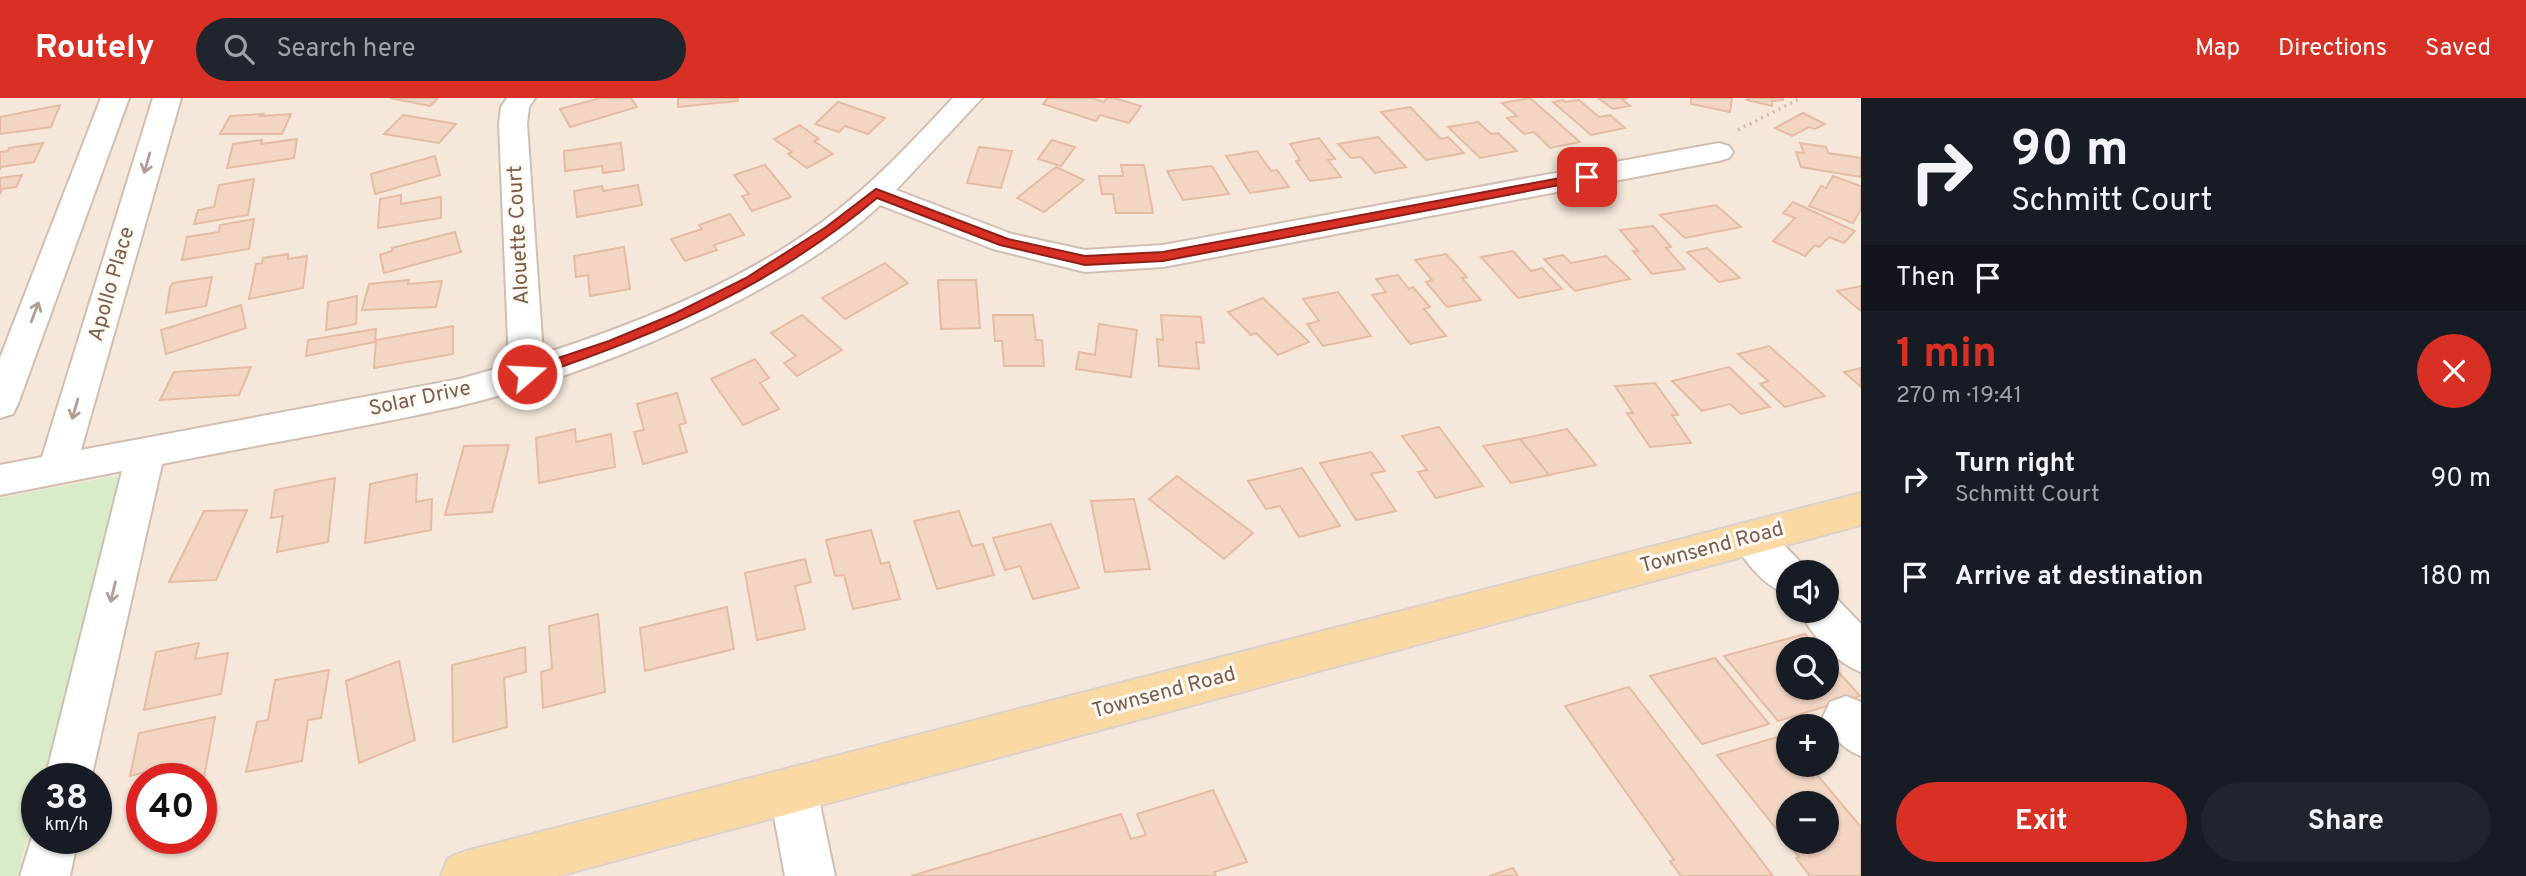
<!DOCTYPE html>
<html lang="en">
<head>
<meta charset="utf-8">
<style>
	:root { --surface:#171b24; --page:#20242c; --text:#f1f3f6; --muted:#9ea1a6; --accent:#d93025 }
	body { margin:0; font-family:Overpass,sans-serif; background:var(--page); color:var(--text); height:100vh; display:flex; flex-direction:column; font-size:26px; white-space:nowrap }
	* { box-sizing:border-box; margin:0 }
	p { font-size:23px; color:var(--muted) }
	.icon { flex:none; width:38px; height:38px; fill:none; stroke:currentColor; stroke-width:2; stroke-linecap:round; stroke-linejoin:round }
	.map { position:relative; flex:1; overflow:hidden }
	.panel { display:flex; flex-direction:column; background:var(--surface); width:665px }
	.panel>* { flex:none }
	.banner { background:#171b24; color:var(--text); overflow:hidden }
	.fabs { position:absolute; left:1776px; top:462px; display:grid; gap:14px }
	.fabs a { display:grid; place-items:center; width:63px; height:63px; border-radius:50%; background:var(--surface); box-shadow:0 2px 5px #0004; font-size:35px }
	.speed { position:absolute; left:21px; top:665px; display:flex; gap:14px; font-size:35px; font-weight:700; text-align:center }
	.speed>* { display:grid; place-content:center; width:91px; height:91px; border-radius:50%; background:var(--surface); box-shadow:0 2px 5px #0004; line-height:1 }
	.speed small { font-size:18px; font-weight:400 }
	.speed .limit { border:10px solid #d22; background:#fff; color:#111 }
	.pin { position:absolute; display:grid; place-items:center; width:60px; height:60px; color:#fff; margin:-30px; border-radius:14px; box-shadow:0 4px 10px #0006 }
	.me { position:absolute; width:77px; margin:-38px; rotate:71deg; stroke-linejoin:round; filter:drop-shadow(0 0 5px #0008) }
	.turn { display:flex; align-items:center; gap:24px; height:147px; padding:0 35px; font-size:32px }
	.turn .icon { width:91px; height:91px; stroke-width:2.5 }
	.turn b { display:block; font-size:49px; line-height:60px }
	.then { display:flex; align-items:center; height:66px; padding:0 35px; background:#0003; gap:14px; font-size:26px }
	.round { display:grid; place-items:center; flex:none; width:74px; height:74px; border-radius:37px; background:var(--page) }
	.headline { display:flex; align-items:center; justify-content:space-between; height:119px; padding:0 35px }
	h1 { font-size:42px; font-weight:700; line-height:52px; color:var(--accent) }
	.primary-button { display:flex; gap:14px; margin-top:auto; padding:14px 35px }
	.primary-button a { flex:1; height:80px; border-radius:42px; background:var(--accent); color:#fff; font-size:28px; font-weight:700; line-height:80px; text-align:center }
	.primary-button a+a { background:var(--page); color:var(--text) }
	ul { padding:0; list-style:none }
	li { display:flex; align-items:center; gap:21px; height:98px; padding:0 35px }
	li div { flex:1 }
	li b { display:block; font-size:26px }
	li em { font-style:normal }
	header { display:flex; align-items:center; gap:42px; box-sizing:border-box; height:98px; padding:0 35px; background:var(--accent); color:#fff }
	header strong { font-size:33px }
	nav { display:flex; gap:38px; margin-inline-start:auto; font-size:24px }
	.search { width:490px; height:63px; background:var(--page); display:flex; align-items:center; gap:18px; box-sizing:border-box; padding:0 24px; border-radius:38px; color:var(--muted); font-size:26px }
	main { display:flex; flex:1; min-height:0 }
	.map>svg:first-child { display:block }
</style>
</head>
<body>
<header>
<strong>Routely</strong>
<div class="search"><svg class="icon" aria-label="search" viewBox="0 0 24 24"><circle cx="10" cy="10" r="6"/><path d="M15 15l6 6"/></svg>Search here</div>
<nav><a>Map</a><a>Directions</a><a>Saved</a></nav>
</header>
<main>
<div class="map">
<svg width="1861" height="778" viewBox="0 0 1861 778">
	<rect width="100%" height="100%" fill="#fdf6ec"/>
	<path fill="#f5e8da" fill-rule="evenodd" d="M0,0H1861V778H0ZM1788,474H1827V513H1788ZM1788,551H1827V590H1788ZM1788,628H1827V667H1788ZM37,681H96V740H37ZM142,681H201V740H142ZM1788,705H1827V744H1788Z"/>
	<path fill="#d8ecc9" d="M122,377L43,681H37V704L17,778H0V400Z"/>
	<g fill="#f3d5c3" stroke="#e6bba3" stroke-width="2" fill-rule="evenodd">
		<path d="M390,0H438L430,8Z"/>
		<path d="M600,0H631L637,9L570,29L560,11Z"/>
		<path d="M678,0H737L738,3L678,9Z"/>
		<path d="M1048,0H1091L1104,4L1107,0H1114L1141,8L1129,25L1100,17L1096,23L1043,6Z"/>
		<path d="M1530,0L1580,44L1550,50L1534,34L1524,36L1507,20L1517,18L1502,5Z"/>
		<path d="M1598,0H1628L1622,1L1630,8L1613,11Z"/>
		<path d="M1691,0H1732L1730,14L1691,6Z"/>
		<path d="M1747,0H1783V2L1772,3V8L1747,2Z"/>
		<path d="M1563,2L1565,4L1579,2L1599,19L1610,17L1625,30L1591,37L1553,4Z"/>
		<path d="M838,4L885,20L868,36L845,28L839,34L815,26Z"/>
		<path d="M60,7L51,29L0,36V19Z"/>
		<path d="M1410,9L1441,41L1448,39L1464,55L1426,62L1381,14Z"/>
		<path d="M1803,15L1825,26L1815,31L1809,29L1792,38L1775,30Z"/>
		<path d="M263,16L261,18L291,16L282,36H220L230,18Z"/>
		<path d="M403,17L456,26L439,45L384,36Z"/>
		<path d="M1478,24L1491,36L1498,35L1517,53L1480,60L1448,29Z"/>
		<path d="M800,27L819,41L814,43L833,56L807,70L788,56L792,54L774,41Z"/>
		<path d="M1378,39L1406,69L1375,75L1361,59L1351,60L1338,46Z"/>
		<path d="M1319,40L1335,61L1328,62L1341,79L1310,83L1296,63L1300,62L1290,46Z"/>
		<path d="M297,41L294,60L227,70L233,46L262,42L261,46Z"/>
		<path d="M1052,42L1075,49L1061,68L1038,61Z"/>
		<path d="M43,45L34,64L1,69L0,72V54L8,53L9,50Z"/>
		<path d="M621,45L624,72L603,75L602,68L565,73L564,53Z"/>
		<path d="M1800,45L1826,49L1828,55L1861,60V79L1801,69L1796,54L1804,55Z"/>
		<path d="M979,49L1012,53L1001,90L967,85Z"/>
		<path d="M1257,53L1271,73L1277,72L1289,89L1250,95L1226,58Z"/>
		<path d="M435,58L440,77L375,96L371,76Z"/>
		<path d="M765,67L791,99L752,113L742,98L749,96L734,77Z"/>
		<path d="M1121,67H1144L1153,115H1116L1113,96H1102L1099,78H1123Z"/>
		<path d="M1212,68L1229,96L1183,102L1167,73Z"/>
		<path d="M1056,69L1084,82L1044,114L1017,100Z"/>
		<path d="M22,77L16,89L2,91L0,96V80Z"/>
		<path d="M1833,78L1861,88V111L1853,125L1809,108L1821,88L1826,90Z"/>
		<path d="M254,81L248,117L194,126L198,112L214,109L219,87Z"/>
		<path d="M638,87L642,107L577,119L574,93L602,88L603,93Z"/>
		<path d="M401,97V106L441,99V120L378,130L380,101Z"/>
		<path d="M1793,104L1855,133L1844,145L1829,139L1819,149L1815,147L1805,158L1773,143L1795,120L1783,115Z"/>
		<path d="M1716,107L1741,129L1685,140L1660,117Z"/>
		<path d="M730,116L744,137L714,147L717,152L685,163L671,141L702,131L699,127Z"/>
		<path d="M254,121L249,151L182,162L187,139L219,134L220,127Z"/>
		<path d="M1653,128L1671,149L1666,150L1685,171L1652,176L1633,153H1638L1620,132Z"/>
		<path d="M455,134L461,154L384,175L380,157L392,153V150Z"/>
		<path d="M624,149L630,191L590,198L588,177L576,179L574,158Z"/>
		<path d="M1707,150L1740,180L1719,184L1687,154Z"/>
		<path d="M1513,153L1531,173L1542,170L1562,191L1518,200L1481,159Z"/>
		<path d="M288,156V161L307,158L303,190L249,201L256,166L262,165L263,160Z"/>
		<path d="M1446,156L1467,179L1462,180L1481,202L1447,209L1426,184L1432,182L1415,162Z"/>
		<path d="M1563,157L1571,165L1606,158L1630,181L1575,193L1544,161Z"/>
		<path d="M885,165L908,185L845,221L822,200Z"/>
		<path d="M1398,177L1409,191L1413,189L1430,209L1424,211L1446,238L1410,246L1372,197L1386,194L1376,181Z"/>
		<path d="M212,179L206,208L166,215L170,189L173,185Z"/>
		<path d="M409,182L408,186L442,183L436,209L362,212L369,186Z"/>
		<path d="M938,182H976L980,230L941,231Z"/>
		<path d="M1861,188V213L1837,193Z"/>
		<path d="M1338,194L1371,238L1323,248L1307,226L1319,223L1303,201Z"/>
		<path d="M357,198L356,226L326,232L328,204Z"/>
		<path d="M1263,200L1309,244L1278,257L1256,235L1251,237L1228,214Z"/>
		<path d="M241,207L246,230L166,256L161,232Z"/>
		<path d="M802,217L842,252L797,278L784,265L796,258L771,235Z"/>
		<path d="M993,217H1033L1036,242H1042L1044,268H1004L1002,243H995Z"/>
		<path d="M1161,217L1201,219L1204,245L1196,244L1199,271L1159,268L1157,241L1163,242Z"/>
		<path d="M1099,226L1137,232L1131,279L1076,271L1079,254L1095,257Z"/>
		<path d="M453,228V256L374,270L376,242Z"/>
		<path d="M376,231L375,244L306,258L308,242Z"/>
		<path d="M1769,248L1825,298L1785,309L1760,286L1768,283L1738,256Z"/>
		<path d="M755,261L769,280L760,285L779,311L743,327L711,281Z"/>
		<path d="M251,269L239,297L160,302L174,274Z"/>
		<path d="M1729,269L1770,309L1741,316L1730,306L1702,313L1672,283Z"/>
		<path d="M1861,270V289L1844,274Z"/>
		<path d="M1655,285L1678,317H1672L1691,345L1650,349L1627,315H1633L1615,288Z"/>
		<path d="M677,295L686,325L679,327L687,354L643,366L634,334L644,332L637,306Z"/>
		<path d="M1439,329L1483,388L1436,400L1418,374L1427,372L1402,338Z"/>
		<path d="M575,331L576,344L611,336L615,369L539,385L536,340Z"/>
		<path d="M1567,331L1596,367L1549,377L1520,341Z"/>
		<path d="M1520,341L1549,377L1511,385L1483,348Z"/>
		<path d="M509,347L492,414L445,417L464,348Z"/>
		<path d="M1371,354L1385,373L1371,376L1396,413L1356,422L1320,365Z"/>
		<path d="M1302,370L1340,428L1299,439L1280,408L1266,411L1248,383Z"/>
		<path d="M417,376L416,404L432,401L431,432L365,445L370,386Z"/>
		<path d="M1177,378L1253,435L1224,461L1149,401Z"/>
		<path d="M335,380L328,444L277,454L283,418L271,420L275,392Z"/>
		<path d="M1134,401L1150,471L1105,474L1091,403Z"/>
		<path d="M247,412L216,482L169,484L204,413Z"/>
		<path d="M959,413L972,448L983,446L994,477L937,491L914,423Z"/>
		<path d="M1051,426L1079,490L1033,501L1020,468L1005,472L993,440Z"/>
		<path d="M871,432L881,466L889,464L900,501L853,511L844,477L835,478L826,442Z"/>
		<path d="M805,461L811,484L795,488L805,531L757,542L745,475Z"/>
		<path d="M727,509L734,551L645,573L640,530Z"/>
		<path d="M598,516L605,594L543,610L541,574L552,571L549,528Z"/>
		<path d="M1805,536L1818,551H1788V590H1827V561L1860,598L1778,623L1724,558Z"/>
		<path d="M199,545L195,561L228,555L221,596L144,612L156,554Z"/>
		<path d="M525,549L526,574L504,580L507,629L453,644L452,567Z"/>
		<path d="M1715,560L1769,626L1702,646L1650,578Z"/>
		<path d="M399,563L415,642L359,665L346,583Z"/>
		<path d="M329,572L321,620L308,622L302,663L246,674L257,624L268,622L275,582Z"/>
		<path d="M1629,589L1773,778H1681L1670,763L1674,762L1565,608Z"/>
		<path d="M215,619L201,696V681H148L150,673L130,678L139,635Z"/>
		<path d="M1784,637L1788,642V667H1809L1861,729V778H1810L1796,760L1799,759L1717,657ZM1788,705H1827V744H1788Z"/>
		<path d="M1213,692L1247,764L1214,774L1216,778H911L1121,716L1131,741L1146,737L1137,716Z"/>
		<path d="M1513,770L1518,778H1489Z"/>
	</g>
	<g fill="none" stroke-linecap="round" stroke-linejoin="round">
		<defs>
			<g id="minor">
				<path d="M101,0H129L18,306L13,316L0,320V260Z"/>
				<path d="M153,0H181L81,352L460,281L509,267L499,26L501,9L507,0H535L529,9L527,26L543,256C644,223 750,181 834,115C878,81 915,40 953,0H982L896,92L1012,136L1085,152L1163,147L1719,45L1729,48L1733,54L1729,60L1719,63L1163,169L1085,174L993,151L880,107C839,146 790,175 740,202C652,248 555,285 459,308C361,330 261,346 162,366L91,681H45L122,373L0,397V367L42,359Z"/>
				<path d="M1752,423L1766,428L1803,467L1806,474H1788V496C1765,490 1743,462 1732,440L1738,428Z"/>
				<path d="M1827,497L1836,500L1861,526V574C1836,565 1811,537 1800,513H1827Z"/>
				<path d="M1846,598L1861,604V658C1841,650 1832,638 1823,619L1830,604Z"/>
				<path d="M793,669L810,676L817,692L835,778H785L769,692L776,676Z"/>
				<path d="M37,723V740H78L70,778H20Z"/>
			</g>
			<path id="major" d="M1861,395V427L558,778H441L448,760L466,753Z"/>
		</defs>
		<use href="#minor" stroke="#d1beb0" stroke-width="4"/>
		<use href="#major" stroke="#dad1cd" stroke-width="4"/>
		<path stroke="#d9b8a5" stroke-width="3.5" stroke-dasharray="2 4.5" stroke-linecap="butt" d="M1738,32L1801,0"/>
		<use href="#minor" fill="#fff" fill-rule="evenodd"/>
		<use href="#major" fill="#fbd9a5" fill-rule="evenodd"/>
	</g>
	<defs><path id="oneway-shaft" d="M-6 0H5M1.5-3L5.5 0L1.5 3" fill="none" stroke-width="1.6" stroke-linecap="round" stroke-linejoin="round" transform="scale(1.75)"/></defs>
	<g stroke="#af9d94">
		<use href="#oneway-shaft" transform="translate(147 65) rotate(106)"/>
		<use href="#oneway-shaft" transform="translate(35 214) rotate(-69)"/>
		<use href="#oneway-shaft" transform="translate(75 311) rotate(106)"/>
		<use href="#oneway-shaft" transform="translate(113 494) rotate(103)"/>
	</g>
	<path fill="#d93025" stroke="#8d1f18" stroke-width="2" d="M1587,75L1591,76V81L1163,163L1085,167L1000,147L877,100C771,189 662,235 532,279H522L520,276L522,272L609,243L674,216L746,180L826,129L876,91L1008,141L1085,158L1163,154Z"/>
	<g text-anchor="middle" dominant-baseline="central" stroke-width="6" stroke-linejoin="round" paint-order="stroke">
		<g font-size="21" fill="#7a5c4d" stroke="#fffaf3">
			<text transform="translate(519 137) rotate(-93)">Alouette Court</text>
			<text transform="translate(112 186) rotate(-74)">Apollo Place</text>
			<text transform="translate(420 301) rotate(-12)">Solar Drive</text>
			<text transform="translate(1712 450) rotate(-15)">Townsend Road</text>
			<text transform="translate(1164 595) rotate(-15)">Townsend Road</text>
		</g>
	</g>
</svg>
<div class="fabs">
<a><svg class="icon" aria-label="sound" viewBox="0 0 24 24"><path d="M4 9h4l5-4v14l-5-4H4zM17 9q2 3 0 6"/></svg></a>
<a><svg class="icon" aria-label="search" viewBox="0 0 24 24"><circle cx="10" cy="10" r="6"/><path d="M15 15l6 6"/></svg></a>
<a>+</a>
<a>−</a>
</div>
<div class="speed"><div>38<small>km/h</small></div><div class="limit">40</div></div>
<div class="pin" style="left:1587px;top:79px;background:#d93025"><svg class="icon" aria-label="arrive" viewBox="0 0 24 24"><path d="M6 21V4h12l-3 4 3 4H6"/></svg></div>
<svg class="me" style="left:527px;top:276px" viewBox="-20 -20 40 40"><circle r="17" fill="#d93025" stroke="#fff" stroke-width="3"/><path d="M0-11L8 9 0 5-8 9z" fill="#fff"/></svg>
</div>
<section class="panel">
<div class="banner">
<div class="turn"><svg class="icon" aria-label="right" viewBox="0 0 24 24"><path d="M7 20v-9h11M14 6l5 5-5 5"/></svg><div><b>90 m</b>Schmitt Court</div></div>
<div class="then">Then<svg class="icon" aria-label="arrive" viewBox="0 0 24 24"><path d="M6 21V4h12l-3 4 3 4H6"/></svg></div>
</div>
<div class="headline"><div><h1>1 min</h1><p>270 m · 19:41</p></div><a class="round" style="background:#d93025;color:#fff"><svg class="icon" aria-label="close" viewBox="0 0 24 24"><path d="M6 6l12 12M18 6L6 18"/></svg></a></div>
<ul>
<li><svg class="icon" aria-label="right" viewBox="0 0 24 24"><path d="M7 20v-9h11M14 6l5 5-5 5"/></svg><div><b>Turn right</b><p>Schmitt Court</p></div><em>90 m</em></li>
<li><svg class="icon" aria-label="arrive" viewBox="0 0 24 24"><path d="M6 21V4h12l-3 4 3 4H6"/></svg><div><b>Arrive at destination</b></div><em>180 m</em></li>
</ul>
<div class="primary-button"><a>Exit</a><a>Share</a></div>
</section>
</main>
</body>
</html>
